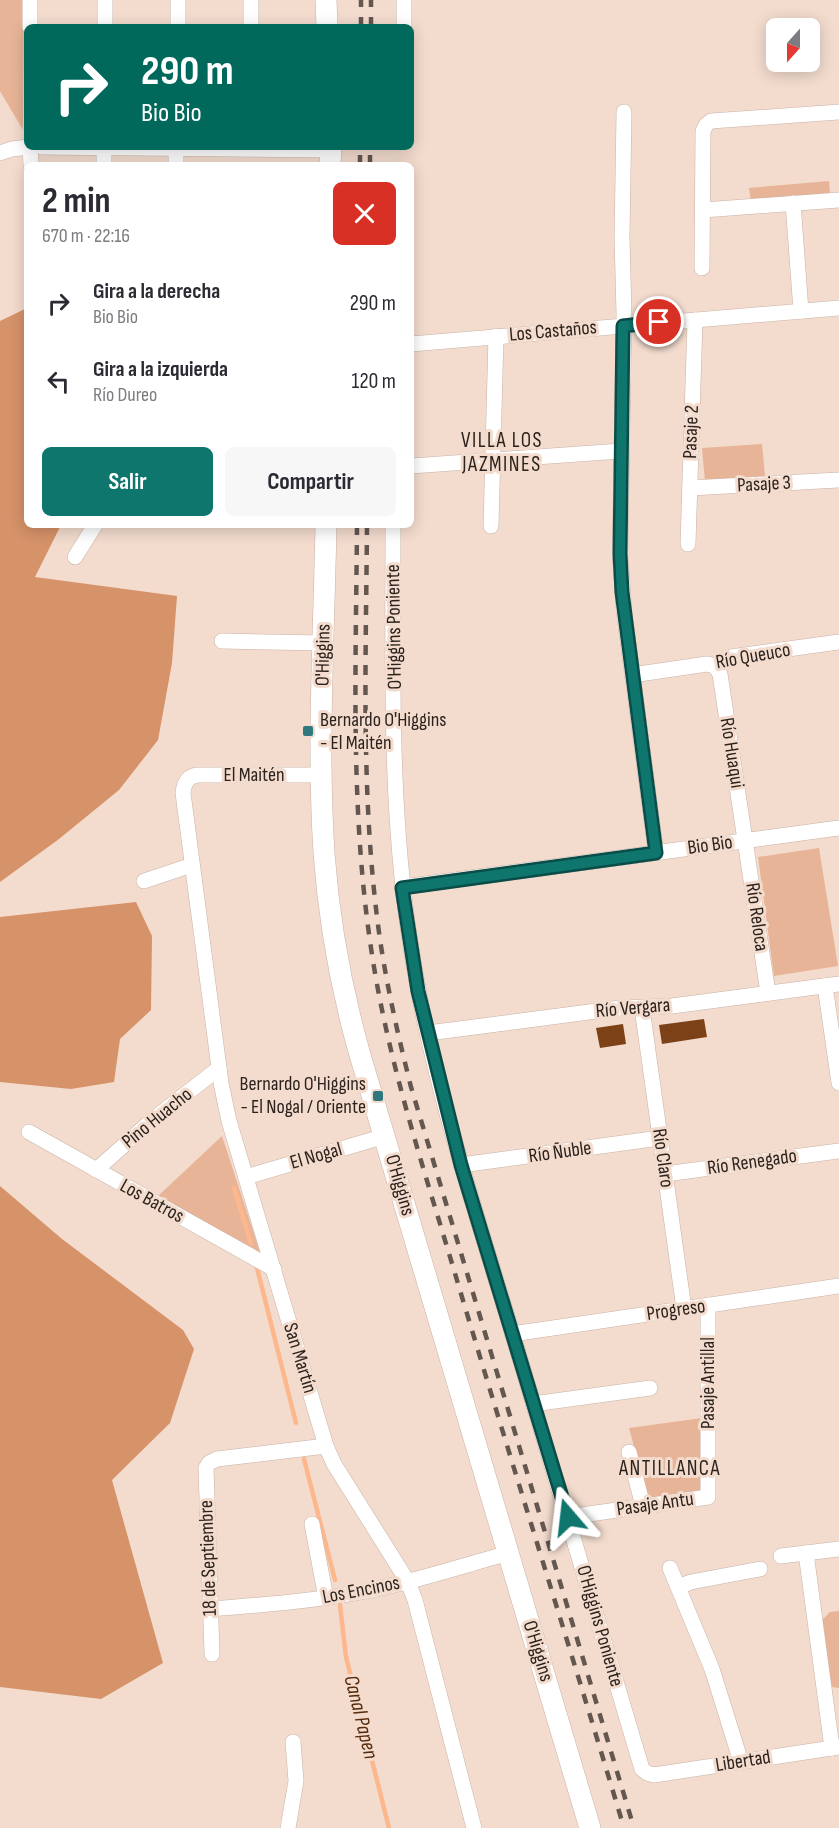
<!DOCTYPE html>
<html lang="es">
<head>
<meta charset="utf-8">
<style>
	:root { --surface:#fff; --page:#f7f7f7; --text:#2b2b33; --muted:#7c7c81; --accent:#0f766e }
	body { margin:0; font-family:"Sofia Sans Condensed",sans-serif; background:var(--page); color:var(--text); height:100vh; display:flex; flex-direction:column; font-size:22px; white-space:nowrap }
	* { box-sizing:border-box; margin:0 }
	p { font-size:20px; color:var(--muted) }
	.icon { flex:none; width:33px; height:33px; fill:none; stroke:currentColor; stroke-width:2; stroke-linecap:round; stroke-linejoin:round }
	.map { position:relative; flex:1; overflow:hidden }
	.sheet { position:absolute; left:24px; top:162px; width:390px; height:366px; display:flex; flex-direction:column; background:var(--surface); border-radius:9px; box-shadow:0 3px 15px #0003 }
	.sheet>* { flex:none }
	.banner { position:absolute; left:24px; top:24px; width:390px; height:126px; border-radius:9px; box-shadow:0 3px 15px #0003; background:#00695c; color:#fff; overflow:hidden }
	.needle { width:39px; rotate:201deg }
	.fabs { position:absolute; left:766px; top:18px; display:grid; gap:12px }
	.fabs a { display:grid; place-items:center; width:54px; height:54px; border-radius:9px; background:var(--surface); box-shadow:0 3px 15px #0003; font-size:30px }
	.pin { position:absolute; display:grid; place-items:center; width:51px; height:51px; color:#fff; margin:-26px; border:3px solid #fff; border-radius:50%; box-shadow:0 2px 6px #0007 }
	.me { position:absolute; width:66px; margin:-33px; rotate:343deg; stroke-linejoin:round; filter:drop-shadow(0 0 4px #0008) }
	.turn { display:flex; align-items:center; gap:21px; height:126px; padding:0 18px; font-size:27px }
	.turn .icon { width:78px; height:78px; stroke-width:2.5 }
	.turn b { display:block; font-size:42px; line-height:51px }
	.round { display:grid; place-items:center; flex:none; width:63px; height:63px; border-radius:9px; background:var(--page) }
	.head { display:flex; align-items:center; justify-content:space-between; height:102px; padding:0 18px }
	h1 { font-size:36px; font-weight:700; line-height:45px }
	.action { display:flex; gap:12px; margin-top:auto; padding:12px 18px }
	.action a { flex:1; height:69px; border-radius:9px; background:var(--accent); color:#fff; font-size:24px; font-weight:700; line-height:69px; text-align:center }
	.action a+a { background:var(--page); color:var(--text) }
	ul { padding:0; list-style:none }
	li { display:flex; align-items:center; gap:18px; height:78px; padding:0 18px }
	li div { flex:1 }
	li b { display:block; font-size:22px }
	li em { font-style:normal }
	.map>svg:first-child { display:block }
</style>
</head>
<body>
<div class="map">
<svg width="839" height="1828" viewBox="0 0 839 1828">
	<rect width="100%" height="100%" fill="#f3dcce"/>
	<g fill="#e8b497">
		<path d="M0,0H24L23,130L0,91Z"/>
		<path d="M829,181L830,194L751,201L749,188Z"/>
		<path d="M762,444L765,476L705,481L702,448Z"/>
		<path d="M819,848L838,966L774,976L758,857Z"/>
		<path d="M222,1136L260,1252L255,1254L158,1196Z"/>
		<path d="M702,1418L703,1492L648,1499L629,1428Z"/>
		<path d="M839,1611V1688L832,1687L828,1683L821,1621L830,1612Z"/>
	</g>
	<g fill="#d69269">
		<path d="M27,308V525H61L35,577L177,596L172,663L158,740L119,790L59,839L0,882V321Z"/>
		<path d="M136,902L152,936L151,1010L120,1039L114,1082L71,1089L0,1082V917Z"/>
		<path d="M0,1186L62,1239L183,1330L194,1349L170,1423L112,1480L163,1663L101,1699L0,1687Z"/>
	</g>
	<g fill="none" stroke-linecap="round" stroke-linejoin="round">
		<g stroke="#fdb78d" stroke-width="4.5">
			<path d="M234,1188L251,1244"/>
			<path d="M256,1264L296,1423"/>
			<path d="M304,1459L335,1580"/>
			<path d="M340,1605L346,1657L389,1828"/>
		</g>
	</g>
	<g fill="#7d4117">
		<path d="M704,1019L707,1037L662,1044L659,1025Z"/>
		<path d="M623,1024L626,1044L600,1048L596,1028Z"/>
	</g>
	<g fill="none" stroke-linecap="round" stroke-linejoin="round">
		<defs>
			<g id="street">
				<path d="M30,0V27"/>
				<path d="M404,0V27"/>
				<path d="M105,27V0"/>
				<path d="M178,27V0"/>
				<path d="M251,27V0"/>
				<path d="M624,112L622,237L624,314L620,554L624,611L656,853"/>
				<path d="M30,147L31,165"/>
				<path d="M42,147L331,150"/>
				<path d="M0,153L12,149L29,147"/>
				<path d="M104,165V147"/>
				<path d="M176,165V147"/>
				<path d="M793,203L801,311"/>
				<path d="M703,210L839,200"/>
				<path d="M702,268L703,131L706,125L711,121L839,112"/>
				<path d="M411,344L839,308"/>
				<path d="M411,466L621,451"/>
				<path d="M690,488L839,480"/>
				<path d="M393,525C393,663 389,805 410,941C430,1075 473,1203 512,1332C556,1477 599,1623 642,1769L647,1773L654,1775L839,1747"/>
				<path d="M491,526L496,336"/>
				<path d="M688,544L695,320"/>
				<path d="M75,557L95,525"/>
				<path d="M222,641L324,643"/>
				<path d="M715,666L720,674L768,993"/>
				<path d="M715,666L731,657L839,642"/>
				<path d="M632,675L707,664L715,666"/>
				<path d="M321,775H198C188,776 184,783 183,793L221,1083L229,1121L326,1446L334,1464L408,1582L415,1600L474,1828"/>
				<path d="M144,881L192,865"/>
				<path d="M403,887L839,828"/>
				<path d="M825,986L839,1083"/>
				<path d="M642,1008L684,1309"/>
				<path d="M428,1033L620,1008L672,1006L839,984"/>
				<path d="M29,1132L274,1269"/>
				<path d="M461,1165L660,1138"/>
				<path d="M96,1170L150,1122L219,1068"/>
				<path d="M665,1174L839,1151"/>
				<path d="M246,1177L385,1136"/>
				<path d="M512,1334L839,1286"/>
				<path d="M533,1404L650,1388"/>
				<path d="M629,1452L643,1506"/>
				<path d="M568,1517L708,1497V1305"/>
				<path d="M312,1524L326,1598"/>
				<path d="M806,1553L832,1748"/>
				<path d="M781,1556L839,1549"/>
				<path d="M670,1568L712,1669L741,1762"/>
				<path d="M678,1587L691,1582L760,1569"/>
				<path d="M210,1609C262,1605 315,1601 366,1591C414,1582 461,1566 509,1553"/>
				<path d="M212,1654L206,1468L209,1463L217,1459L326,1446"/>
				<path d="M288,1828L296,1781L293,1742"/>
			</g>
			<g id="secondary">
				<path d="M326,0L327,27"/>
				<path d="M330,165L331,147"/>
				<path d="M326,525C324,634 317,744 324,853C329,922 341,988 360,1055L590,1828"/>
			</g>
		</defs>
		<use href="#street" stroke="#c9b2a5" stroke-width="16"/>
		<use href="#secondary" stroke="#c9b2a5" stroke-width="22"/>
		<use href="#street" stroke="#fff" stroke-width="15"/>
		<use href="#secondary" stroke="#fff" stroke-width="21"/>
		<g stroke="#645750" stroke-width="4.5" stroke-dasharray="10 10" stroke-linecap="butt">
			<path d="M361,27V0"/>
			<path d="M371,27V0"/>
			<path d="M360,165V147"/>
			<path d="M370,165V147"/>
			<path d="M357,525C356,666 350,808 371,948C388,1064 426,1175 459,1287C513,1468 570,1647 624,1828"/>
			<path d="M367,525C366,656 361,787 377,917C384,975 397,1031 411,1087L634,1828"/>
		</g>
	</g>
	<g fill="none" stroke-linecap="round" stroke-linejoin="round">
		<defs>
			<path id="route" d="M568,1517L461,1165L418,991L402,888L656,853L622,592L620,554L623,326L659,322"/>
		</defs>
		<use href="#route" stroke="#0a4d48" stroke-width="15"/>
		<use href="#route" stroke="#0f766e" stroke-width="10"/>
	</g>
	<g fill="#2f787d" stroke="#f3dcce" stroke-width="2">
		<rect x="302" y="725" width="12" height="12" rx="3"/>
		<rect x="372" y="1090" width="12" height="12" rx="3"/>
	</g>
	<g text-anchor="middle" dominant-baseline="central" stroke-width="6" stroke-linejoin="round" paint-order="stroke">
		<g font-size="20" fill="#2b221d" stroke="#f3dcce">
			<text transform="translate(553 331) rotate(-5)">Los Castaños</text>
			<text transform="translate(691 432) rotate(-88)">Pasaje 2</text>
			<text transform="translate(764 484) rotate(-3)">Pasaje 3</text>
			<text transform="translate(394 627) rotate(-91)">O'Higgins Poniente</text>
			<text transform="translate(323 655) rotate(-89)">O'Higgins</text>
			<text transform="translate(753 656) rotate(-10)">Río Queuco</text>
			<text transform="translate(732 753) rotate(81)">Río Huaqui</text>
			<text x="254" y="775">El Maitén</text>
			<text transform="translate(710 845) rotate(-8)">Bio Bio</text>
			<text transform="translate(757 917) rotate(82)">Río Reloca</text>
			<text transform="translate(633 1008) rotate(-5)">Río Vergara</text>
			<text transform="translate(157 1118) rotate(-39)">Pino Huacho</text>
			<text transform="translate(560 1152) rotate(-8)">Río Ñuble</text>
			<text transform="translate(316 1156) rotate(-16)">El Nogal</text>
			<text transform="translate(663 1158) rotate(82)">Río Claro</text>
			<text transform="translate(752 1162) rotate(-8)">Río Renegado</text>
			<text transform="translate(400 1185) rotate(74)">O'Higgins</text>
			<text transform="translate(152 1201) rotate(29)">Los Batros</text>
			<text transform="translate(676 1310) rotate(-8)">Progreso</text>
			<text transform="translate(300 1358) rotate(73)">San Martín</text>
			<text transform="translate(708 1383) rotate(-90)">Pasaje Antillal</text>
			<text transform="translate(655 1504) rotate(-8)">Pasaje Antu</text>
			<text transform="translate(208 1558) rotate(-92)">18 de Septiembre</text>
			<text transform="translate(361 1590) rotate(-11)">Los Encinos</text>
			<text transform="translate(600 1626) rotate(74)">O'Higgins Poniente</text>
			<text transform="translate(538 1651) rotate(73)">O'Higgins</text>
			<text transform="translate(743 1761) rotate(-9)">Libertad</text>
		</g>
		<g font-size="20" fill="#2b221d" stroke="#f3dcce" text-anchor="start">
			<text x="320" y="720">Bernardo O'Higgins<tspan x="320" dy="23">- El Maitén</tspan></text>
			<text x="366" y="1084" text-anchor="end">Bernardo O'Higgins<tspan x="366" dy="23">- El Nogal / Oriente</tspan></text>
		</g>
		<g font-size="21" letter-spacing="1.5" fill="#2b221d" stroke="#f3dcce">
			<text x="502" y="440">VILLA LOS<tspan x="502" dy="24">JAZMINES</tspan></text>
			<text x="670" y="1468">ANTILLANCA</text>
		</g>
		<g font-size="21" font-style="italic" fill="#562a0b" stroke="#f3dcce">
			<text transform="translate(361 1717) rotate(76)">Canal Papen</text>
		</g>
	</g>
</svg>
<div class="fabs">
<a><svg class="needle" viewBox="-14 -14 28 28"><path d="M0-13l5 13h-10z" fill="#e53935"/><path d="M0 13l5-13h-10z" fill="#7c7c81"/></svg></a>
</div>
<div class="pin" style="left:659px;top:322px;background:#d93025"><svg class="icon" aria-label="arrive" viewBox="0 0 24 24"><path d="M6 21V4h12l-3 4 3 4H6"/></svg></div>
<svg class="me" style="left:568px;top:1517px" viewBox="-20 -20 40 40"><path d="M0-17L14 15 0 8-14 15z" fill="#0f766e" stroke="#fff" stroke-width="4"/></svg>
<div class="banner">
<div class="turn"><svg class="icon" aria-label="right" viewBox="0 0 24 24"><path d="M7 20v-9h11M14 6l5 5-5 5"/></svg><div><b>290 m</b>Bio Bio</div></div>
</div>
<section class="sheet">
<div class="head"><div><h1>2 min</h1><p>670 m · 22:16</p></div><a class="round" style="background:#d93025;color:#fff"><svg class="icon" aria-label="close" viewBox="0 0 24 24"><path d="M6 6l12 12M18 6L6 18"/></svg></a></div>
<ul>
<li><svg class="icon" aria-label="right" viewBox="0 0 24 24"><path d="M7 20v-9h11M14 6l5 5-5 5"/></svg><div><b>Gira a la derecha</b><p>Bio Bio</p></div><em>290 m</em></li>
<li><svg class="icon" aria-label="left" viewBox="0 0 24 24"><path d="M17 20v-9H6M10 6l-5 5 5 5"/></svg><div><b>Gira a la izquierda</b><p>Río Dureo</p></div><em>120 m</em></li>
</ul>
<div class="action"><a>Salir</a><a>Compartir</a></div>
</section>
</div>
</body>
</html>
